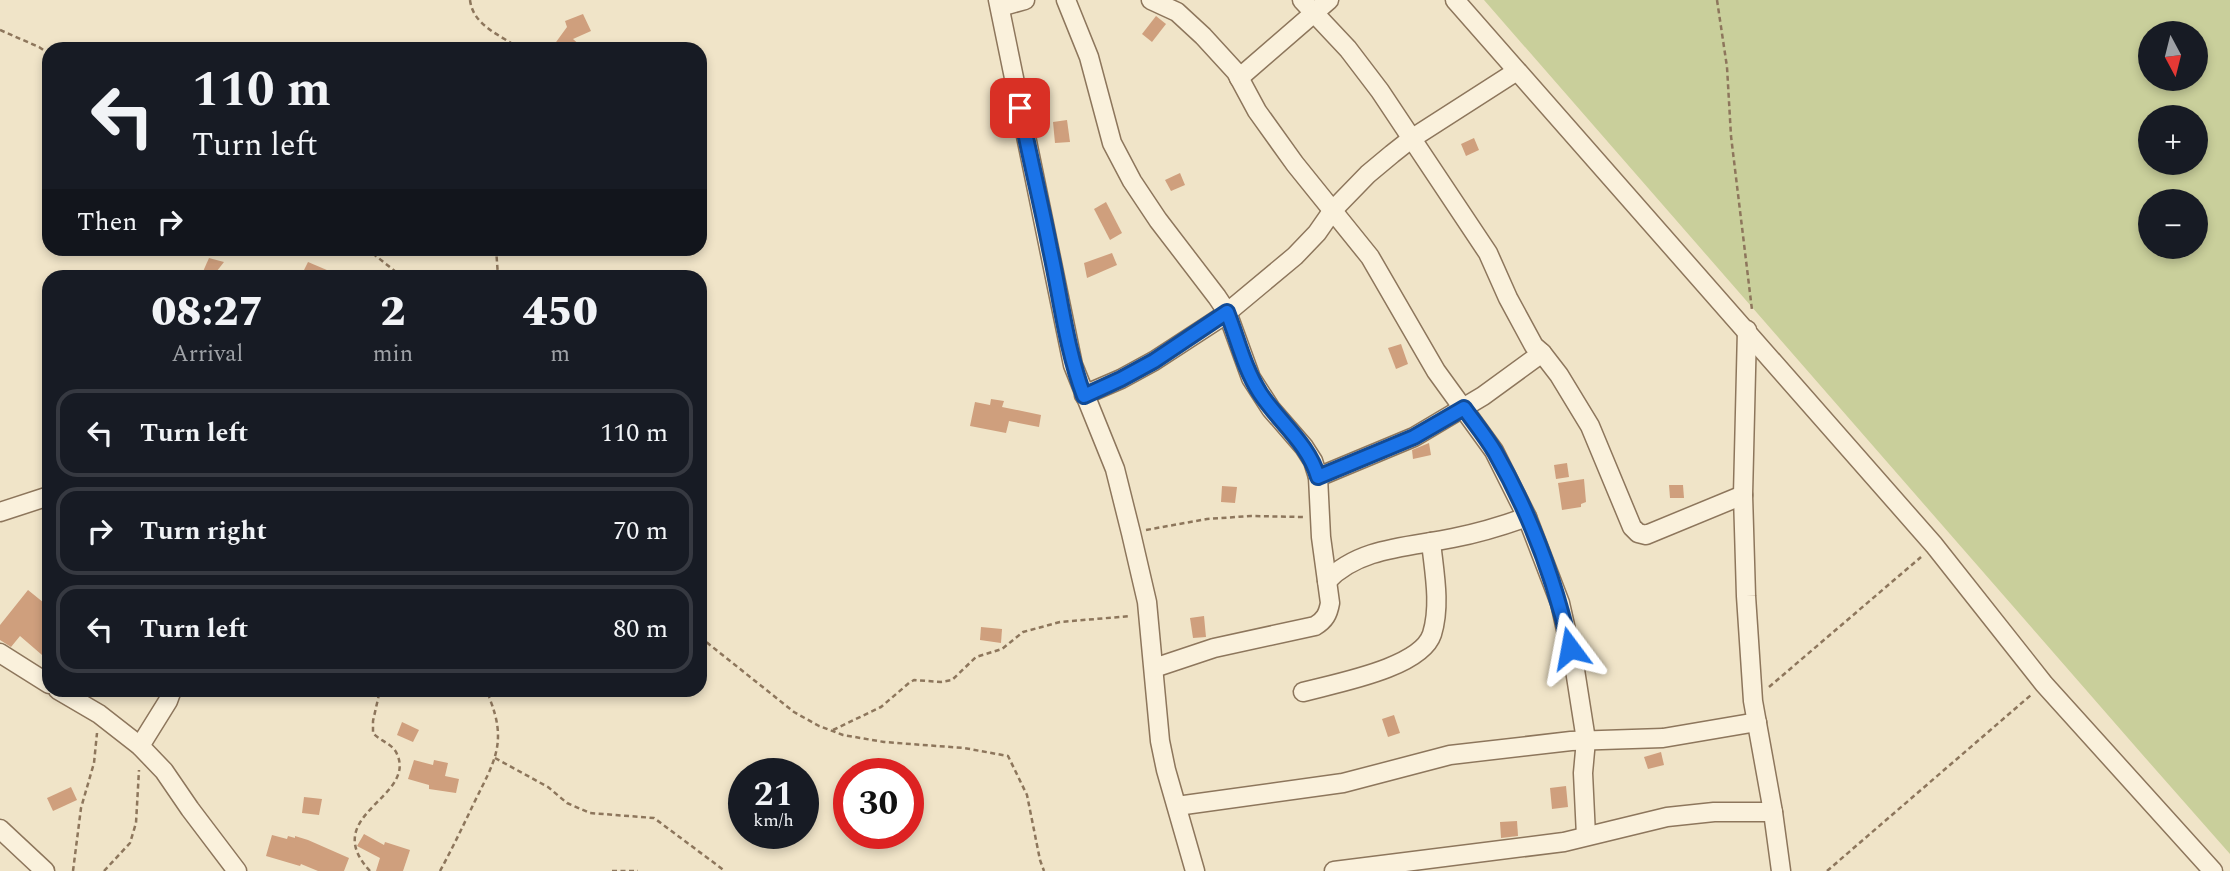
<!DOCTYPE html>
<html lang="en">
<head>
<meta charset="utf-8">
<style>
	:root { --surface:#171b24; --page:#20242c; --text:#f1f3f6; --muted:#9ea1a6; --line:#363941 }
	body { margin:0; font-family:Spectral,serif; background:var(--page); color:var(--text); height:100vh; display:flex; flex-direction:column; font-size:26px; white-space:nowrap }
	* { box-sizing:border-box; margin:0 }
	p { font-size:23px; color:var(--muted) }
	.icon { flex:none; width:38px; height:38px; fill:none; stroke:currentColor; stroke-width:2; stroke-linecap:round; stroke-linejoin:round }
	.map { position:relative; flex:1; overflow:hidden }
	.sheet { position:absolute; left:42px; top:270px; width:665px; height:427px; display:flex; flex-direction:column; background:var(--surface); border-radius:21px; box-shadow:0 4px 10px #0003 }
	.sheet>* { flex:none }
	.top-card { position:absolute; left:42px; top:42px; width:665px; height:214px; border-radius:21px; box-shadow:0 4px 10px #0003; background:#171b24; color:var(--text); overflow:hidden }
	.needle { width:46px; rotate:173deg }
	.buttons { position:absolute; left:2138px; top:21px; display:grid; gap:14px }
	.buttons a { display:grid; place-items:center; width:70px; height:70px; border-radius:50%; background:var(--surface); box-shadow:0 4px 10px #0003; font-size:35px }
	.speed { position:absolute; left:728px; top:758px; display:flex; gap:14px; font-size:35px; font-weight:700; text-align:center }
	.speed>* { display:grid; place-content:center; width:91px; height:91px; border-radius:50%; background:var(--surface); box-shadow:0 4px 10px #0003; line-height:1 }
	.speed small { font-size:18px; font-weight:400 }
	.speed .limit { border:10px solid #d22; background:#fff; color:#111 }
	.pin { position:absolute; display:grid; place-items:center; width:60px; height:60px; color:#fff; margin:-30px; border-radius:14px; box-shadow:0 4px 10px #0006 }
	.me { position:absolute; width:77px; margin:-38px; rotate:347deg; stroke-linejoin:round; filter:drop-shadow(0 0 5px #0008) }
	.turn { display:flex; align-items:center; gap:24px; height:147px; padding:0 35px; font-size:32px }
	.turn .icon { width:91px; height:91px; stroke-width:2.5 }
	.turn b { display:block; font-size:49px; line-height:60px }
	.then { display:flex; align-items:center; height:66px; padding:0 35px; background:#0003; gap:14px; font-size:26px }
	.eta { display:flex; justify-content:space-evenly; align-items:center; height:119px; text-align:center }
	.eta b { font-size:42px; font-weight:800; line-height:49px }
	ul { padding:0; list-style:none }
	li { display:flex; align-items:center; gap:21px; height:88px; margin:0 14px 10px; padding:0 21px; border:4px solid var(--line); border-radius:21px }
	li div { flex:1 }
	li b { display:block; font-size:26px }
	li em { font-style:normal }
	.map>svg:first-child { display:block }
</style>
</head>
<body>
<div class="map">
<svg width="2230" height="871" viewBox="0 0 2230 871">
	<rect width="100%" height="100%" fill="#f0e4c8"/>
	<path fill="#c9cf9b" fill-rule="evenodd" d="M1484,0H2230V854L2141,753ZM2151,33H2196V79H2151ZM2151,117H2196V163H2151ZM2151,201H2196V247H2151Z"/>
	<g fill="#cf9f7d">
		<path d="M583,14L591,31L573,39L584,49H551L567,27L565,21Z"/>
		<path d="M1156,16L1166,24L1152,42L1142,34Z"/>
		<path d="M1067,120L1070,142L1055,143L1053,122Z"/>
		<path d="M1474,138L1479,150L1466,156L1461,144Z"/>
		<path d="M1180,173L1185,185L1171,191L1165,180Z"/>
		<path d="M1106,202L1122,233L1110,240L1094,209Z"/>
		<path d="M1112,253L1117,265L1087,278L1084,263Z"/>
		<path d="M209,258L224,262L213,276H201Z"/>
		<path d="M308,262L341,276H301Z"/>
		<path d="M1401,344L1408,364L1396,369L1388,348Z"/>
		<path d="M991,399L1004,401L1002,407L1041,415L1039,427L1009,421L1006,433L970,426L975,402L990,405Z"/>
		<path d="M1429,443L1431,455L1413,459L1412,450Z"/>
		<path d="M1567,463L1569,477L1556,479L1554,465Z"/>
		<path d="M1584,479L1586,502L1581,504V507L1562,510L1558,483Z"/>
		<path d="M1669,485H1683L1684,498H1670Z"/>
		<path d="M1222,486L1237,487L1235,503L1221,502Z"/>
		<path d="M28,590L49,607V661L20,636L11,647L0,640V625Z"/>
		<path d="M1204,616L1206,637L1193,638L1190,618Z"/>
		<path d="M981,627L1002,629L1001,643L980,640Z"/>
		<path d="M1394,715L1400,733L1388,737L1382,719Z"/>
		<path d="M402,722L419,730L413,742L397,735Z"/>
		<path d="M1661,752L1664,765L1648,769L1644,757Z"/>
		<path d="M414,760L433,765L434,760L448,763L445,776L459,779L456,793L429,789V785L408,779Z"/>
		<path d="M1566,786L1568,807L1552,809L1550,788Z"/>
		<path d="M71,787L77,800L53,811L47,798Z"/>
		<path d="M304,797L322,799L319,815L302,813Z"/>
		<path d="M1517,821L1518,836L1501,838L1500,822Z"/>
		<path d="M364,834L384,845L385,842L410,850L403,871H376L380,858L357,846Z"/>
		<path d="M272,835L287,839L288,836L295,838V836L308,840L349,858L344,871H318L301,864L300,866L266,856Z"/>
	</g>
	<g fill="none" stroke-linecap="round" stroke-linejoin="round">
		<defs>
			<g id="minor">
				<path d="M998,0L1073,365L1115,469L1131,533L1147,602L1160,741L1166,770L1195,871"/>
				<path d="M1066,0L1089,57L1112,143L1132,181L1158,220L1217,297L1227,312L1251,378L1271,409L1304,447L1313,461L1318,477L1321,537L1330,603C1328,614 1325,620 1315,626L1214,648L1154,668"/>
				<path d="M1151,0L1177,12L1203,36L1236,72L1257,111L1295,164L1370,257L1436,371L1494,451L1527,517L1560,603L1575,670L1586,740L1583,773L1586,836"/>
				<path d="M1302,0L1348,49L1380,91L1488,253L1508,298L1534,346L1542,353L1559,375L1590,426L1632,527L1638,533L1646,535L1743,495"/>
				<path d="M1455,0L1934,545L2044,684L2213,871"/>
				<path d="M1000,7L1025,0"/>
				<path d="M1239,78L1329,0"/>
				<path d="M1747,330L1743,495L1746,596L1753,701L1773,812L1781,871"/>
				<path d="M1084,395L1121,379L1154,361L1223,316L1295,256L1317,233L1333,210L1368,174L1392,154L1411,139L1517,71"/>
				<path d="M1318,477L1414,437L1483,396L1542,353"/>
				<path d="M0,512L49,496"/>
				<path d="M1327,581C1359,547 1410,547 1453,538C1479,533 1502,526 1527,517"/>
				<path d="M0,653L49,684"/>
				<path d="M58,690L99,714L140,746L164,771L190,809L237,871"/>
				<path d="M1303,692C1336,683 1421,668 1432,634C1441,605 1434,571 1431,542"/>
				<path d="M140,746L168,701L172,690"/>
				<path d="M1177,806L1343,783L1450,755L1571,741L1663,738L1757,722"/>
				<path d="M0,829L45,871"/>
				<path d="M1334,871L1564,842L1667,817L1714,812H1773"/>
			</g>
		</defs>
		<use href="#minor" stroke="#8d765c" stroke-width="21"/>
		<g stroke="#8d765c" stroke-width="2.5" stroke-dasharray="5 3.5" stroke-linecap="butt">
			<path d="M470,0C473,26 501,35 520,49"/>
			<path d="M1717,0L1727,67L1731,136L1752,310"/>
			<path d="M0,30L39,47L49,54"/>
			<path d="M366,248L401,276"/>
			<path d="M496,248L498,276"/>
			<path d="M1146,530L1207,519L1251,516L1303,517"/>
			<path d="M700,637L794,712L819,726L843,735L884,742L964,748L1008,756L1027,795L1040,860L1044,871"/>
			<path d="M1769,687L1921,557"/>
			<path d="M833,730L881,707L909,683L914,680L941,682L952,680L976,657L1002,649L1023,632L1060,622L1131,616"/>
			<path d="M495,758L548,787L567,803L590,813L654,818L725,871"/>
			<path d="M73,871L81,808L94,763L97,733"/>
			<path d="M104,871L130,843L136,823L139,770"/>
			<path d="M370,871C318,815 417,798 397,754C393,744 380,741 373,733V721L380,690"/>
			<path d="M440,871C452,849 463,826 474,803C494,762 508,743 489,697"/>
			<path d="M612,871H638"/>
			<path d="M1827,871L2031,695"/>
		</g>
		<use href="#minor" stroke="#faf1dc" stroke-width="18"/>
	</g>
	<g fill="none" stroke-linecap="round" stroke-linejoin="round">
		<defs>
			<path id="route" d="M1020,108C1029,155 1041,202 1050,249C1061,299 1066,348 1084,396L1121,379L1154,361L1227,312C1238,340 1244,368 1260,393C1279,422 1308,443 1318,477L1414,437L1464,408C1474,422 1486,437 1495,452C1529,512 1555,580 1570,648"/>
		</defs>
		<use href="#route" stroke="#114b97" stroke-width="18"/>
		<use href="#route" stroke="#1a73e8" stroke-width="12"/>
	</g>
</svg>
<div class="buttons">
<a><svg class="needle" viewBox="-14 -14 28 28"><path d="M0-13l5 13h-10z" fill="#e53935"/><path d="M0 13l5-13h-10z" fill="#9ea1a6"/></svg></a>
<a>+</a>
<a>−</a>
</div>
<div class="speed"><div>21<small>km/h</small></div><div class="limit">30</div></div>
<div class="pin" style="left:1020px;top:108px;background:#d93025"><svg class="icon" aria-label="arrive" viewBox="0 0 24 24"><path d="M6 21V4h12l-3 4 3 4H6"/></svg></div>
<svg class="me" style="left:1570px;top:648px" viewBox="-20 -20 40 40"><path d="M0-17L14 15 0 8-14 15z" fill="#1a73e8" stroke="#fff" stroke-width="4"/></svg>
<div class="top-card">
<div class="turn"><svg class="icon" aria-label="left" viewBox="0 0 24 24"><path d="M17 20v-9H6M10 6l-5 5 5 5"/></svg><div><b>110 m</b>Turn left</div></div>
<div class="then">Then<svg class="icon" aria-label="right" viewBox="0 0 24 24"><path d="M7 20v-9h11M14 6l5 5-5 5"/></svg></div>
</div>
<section class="sheet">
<div class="eta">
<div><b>08:27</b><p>Arrival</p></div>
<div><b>2</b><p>min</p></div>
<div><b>450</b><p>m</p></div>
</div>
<ul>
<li><svg class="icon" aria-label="left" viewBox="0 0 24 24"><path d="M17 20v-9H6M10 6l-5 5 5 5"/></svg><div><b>Turn left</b></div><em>110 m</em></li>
<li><svg class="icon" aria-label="right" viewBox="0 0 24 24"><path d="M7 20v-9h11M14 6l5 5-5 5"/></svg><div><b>Turn right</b></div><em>70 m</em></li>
<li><svg class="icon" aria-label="left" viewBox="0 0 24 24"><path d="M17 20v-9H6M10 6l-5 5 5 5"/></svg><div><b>Turn left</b></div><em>80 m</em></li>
</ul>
</section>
</div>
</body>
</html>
